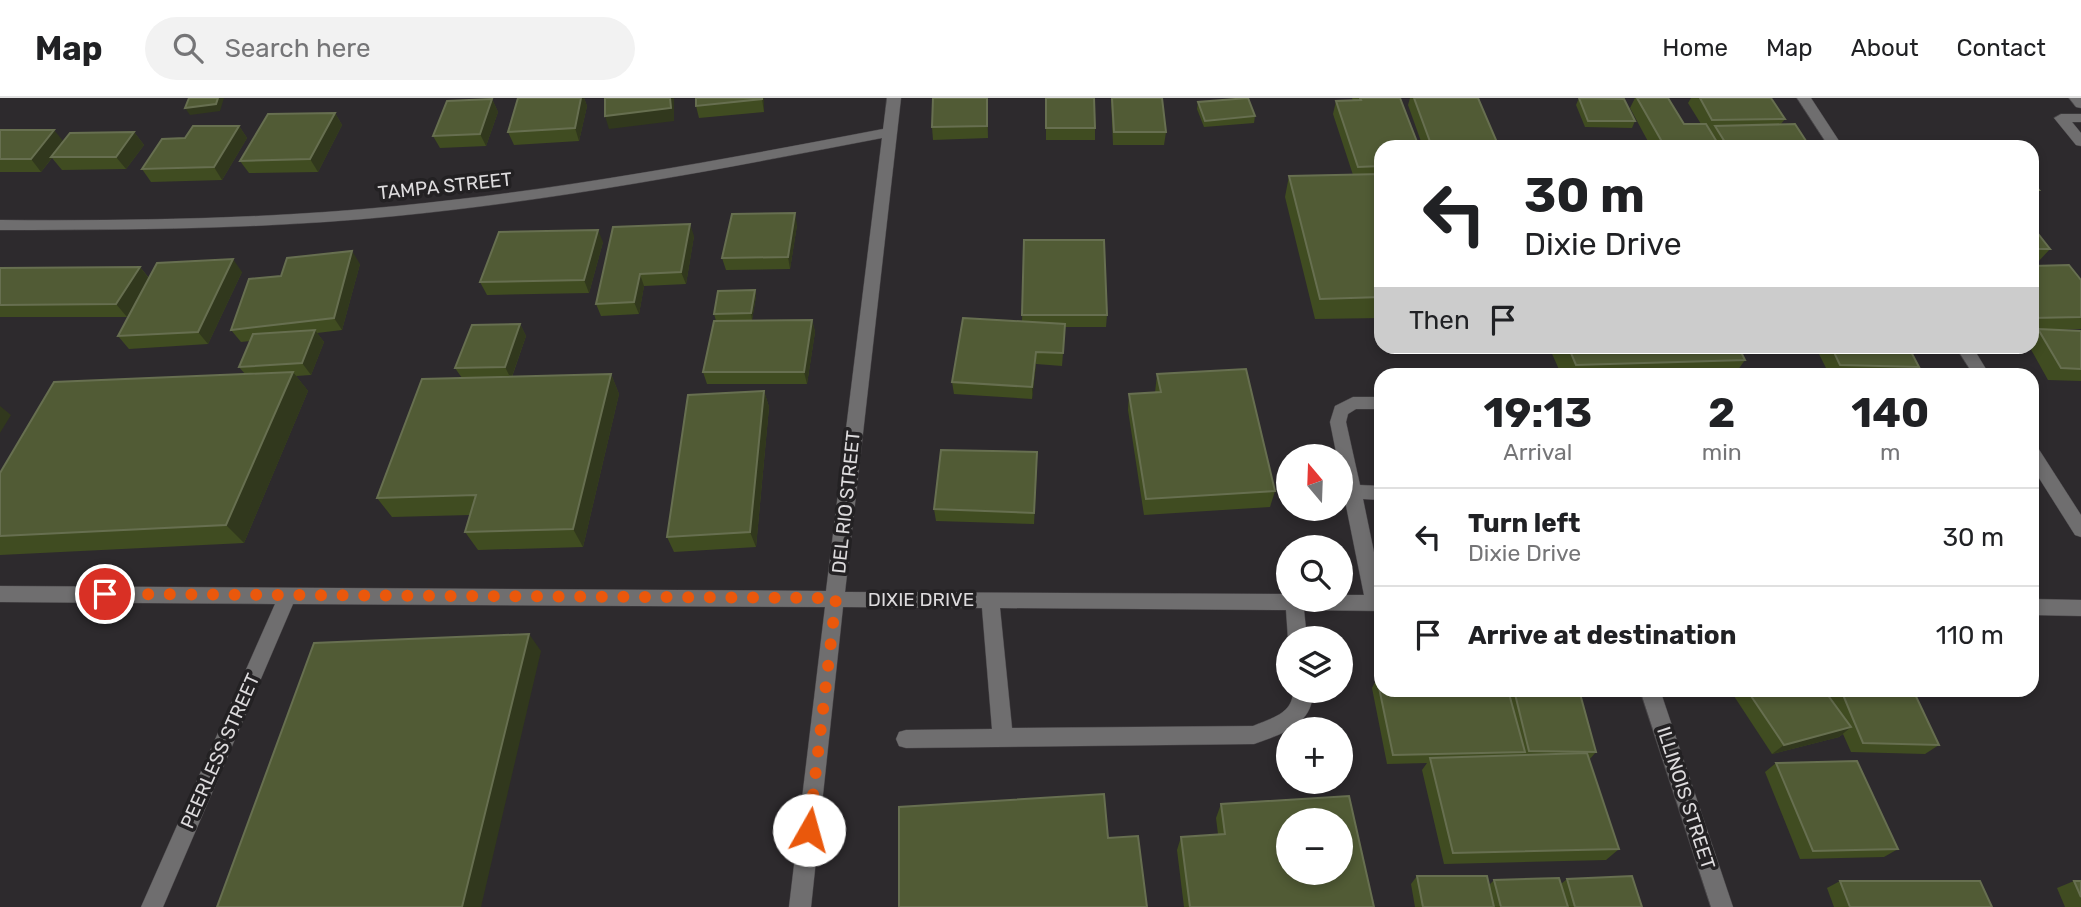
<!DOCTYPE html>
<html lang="en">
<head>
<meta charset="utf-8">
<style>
	:root { --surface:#fff; --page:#f2f2f2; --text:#202124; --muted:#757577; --line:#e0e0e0 }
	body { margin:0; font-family:Rubik,sans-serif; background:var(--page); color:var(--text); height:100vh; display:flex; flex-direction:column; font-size:26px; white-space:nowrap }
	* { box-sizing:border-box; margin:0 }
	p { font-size:23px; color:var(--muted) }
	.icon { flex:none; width:38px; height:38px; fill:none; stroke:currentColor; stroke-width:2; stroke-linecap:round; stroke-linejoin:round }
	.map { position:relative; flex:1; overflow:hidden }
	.side { position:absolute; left:1374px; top:270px; width:665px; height:329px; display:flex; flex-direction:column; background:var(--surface); border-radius:21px; box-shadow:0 4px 10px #0003 }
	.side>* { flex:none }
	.guide { position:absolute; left:1374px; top:42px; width:665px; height:214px; border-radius:21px; box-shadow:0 4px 10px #0003; background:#fff; color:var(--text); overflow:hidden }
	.needle { width:46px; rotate:341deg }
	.controls { position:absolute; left:1276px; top:346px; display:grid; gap:14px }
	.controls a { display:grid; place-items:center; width:77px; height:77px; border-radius:50%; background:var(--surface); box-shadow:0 4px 10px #0003; font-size:35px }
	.pin { position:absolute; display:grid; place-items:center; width:60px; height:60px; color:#fff; margin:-30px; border:4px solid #fff; border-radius:50%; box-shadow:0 2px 7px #0007 }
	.me { position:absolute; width:77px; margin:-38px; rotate:7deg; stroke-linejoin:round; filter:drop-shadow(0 0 5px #0008) }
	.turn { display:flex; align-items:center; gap:24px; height:147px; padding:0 35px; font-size:32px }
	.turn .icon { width:91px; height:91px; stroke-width:2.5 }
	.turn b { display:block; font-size:49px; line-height:60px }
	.then { display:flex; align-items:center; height:66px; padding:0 35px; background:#0003; gap:14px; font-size:26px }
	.eta { display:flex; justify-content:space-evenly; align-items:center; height:119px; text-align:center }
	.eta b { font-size:42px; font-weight:700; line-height:49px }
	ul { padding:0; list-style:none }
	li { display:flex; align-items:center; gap:21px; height:98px; padding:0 35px; border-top:2px solid var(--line) }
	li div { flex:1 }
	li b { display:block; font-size:26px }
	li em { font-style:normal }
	header { display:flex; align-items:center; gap:42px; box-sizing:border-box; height:98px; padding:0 35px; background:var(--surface); border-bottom:2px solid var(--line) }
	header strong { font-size:33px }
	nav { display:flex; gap:38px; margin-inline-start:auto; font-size:24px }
	.search { width:490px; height:63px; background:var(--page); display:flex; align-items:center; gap:18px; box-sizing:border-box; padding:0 24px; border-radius:38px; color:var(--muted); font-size:26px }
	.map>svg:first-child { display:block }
</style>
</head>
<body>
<header>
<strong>Map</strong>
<div class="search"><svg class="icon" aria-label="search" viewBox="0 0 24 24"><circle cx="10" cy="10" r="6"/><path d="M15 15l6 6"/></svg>Search here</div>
<nav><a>Home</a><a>Map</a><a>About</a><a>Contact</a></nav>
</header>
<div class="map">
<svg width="2081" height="809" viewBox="0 0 2081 809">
	<rect width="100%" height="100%" fill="#2d2a2d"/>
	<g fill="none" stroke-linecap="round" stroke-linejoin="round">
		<defs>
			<g id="minor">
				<path d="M887,0H901L845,494L1288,496V502H1340V497H1364L1340,378V359H1337L1330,324L1335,308L1353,299H1381V311H1356L1348,316L1346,324L1360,387L1381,388V402L1363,401L1381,488V513L1304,512L1307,541H1288L1286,512L1000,510L1012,630L1253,628C1271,620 1293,616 1293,593H1313C1313,627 1282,636 1254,646L906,650L899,648L896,641L899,634L906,632L992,631L982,510L843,509L811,809H789L825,509L293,506L163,809H141L275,506L0,504V488L826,493L882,40C721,71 560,102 396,118C265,131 132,132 0,132V122C132,123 265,121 397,108C560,92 722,62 883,31Z"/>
				<path d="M1797,0H1811L1843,49H1829Z"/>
				<path d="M2069,0H2081V10L2076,9Z"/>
				<path d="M2061,16H2081V24H2072L2081,35V48L2076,47L2054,20Z"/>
				<path d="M1955,248H1972L1989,276H1973Z"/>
				<path d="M2032,348L2038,350L2081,417V439L2075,437L2032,369Z"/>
				<path d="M2032,501L2081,502V518L2032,517Z"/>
				<path d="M1640,592H1660L1733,809H1711Z"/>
			</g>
		</defs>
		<use href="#minor" stroke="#494649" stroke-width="1"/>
		<use href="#minor" fill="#6f6e6f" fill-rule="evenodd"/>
	</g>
	<g fill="#404c21">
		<path d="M518,0H584L587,8L579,43L514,47L508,34Z"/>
		<path d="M696,0H764V14L699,20L696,8Z"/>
		<path d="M987,0L988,40L933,42L932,29Z"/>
		<path d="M1046,0L1095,30V42H1046Z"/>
		<path d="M1111,0H1162L1166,34L1164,47H1113Z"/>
		<path d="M1352,0H1400L1381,49V220L1315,221L1285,99L1289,78L1353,77L1333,16L1336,3H1353Z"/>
		<path d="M1410,0H1478L1499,49H1423L1408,7Z"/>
		<path d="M1579,0L1635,23L1632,30L1585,29L1576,7Z"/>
		<path d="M1635,0H1668L1684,26H1701L1688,5L1691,0H1771L1785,21L1781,26L1810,49H1651L1630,10Z"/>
		<path d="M492,1L498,14L486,48L440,50L433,38Z"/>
		<path d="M1198,4L1255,18L1254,25L1204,29L1197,11Z"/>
		<path d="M335,15L342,27L318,74L249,75L240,63Z"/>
		<path d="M239,28L247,40L222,82L151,84L142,71L185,40Z"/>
		<path d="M0,32L63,43L134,34L144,47L126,71L62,72L52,60L41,74H0Z"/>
		<path d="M2032,84L2039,92L2032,100Z"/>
		<path d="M797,127L790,171L726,172L722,160Z"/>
		<path d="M2032,128L2050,151L2038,164H2032Z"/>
		<path d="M694,138L686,186L644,188L639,216L601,218L596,206Z"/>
		<path d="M1024,142L1107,217L1106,229H1065L1062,268L1036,266L1032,301L954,296L952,284L1022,224Z"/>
		<path d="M603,144L589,195L487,197L480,184Z"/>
		<path d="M360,166L342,232L317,235L324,244L311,277L296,278L308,293L244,445L0,457V375L245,276L239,269L250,243L241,244L231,232L281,178Z"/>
		<path d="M2032,168L2081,182V231L2049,232L2081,233V283L2048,282L2029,248H2032V237L2037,232H2032Z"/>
		<path d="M140,169L149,180L242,174L208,246L129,251L118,238L137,203L127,219H0V170Z"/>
		<path d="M755,192L756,198L752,222L716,223L714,216Z"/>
		<path d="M812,222L815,234L807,286H707L703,274Z"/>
		<path d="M520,226L526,238L512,279L611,276L619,296L583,449L478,452L465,434L470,417L392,419L377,400L462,280L455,270Z"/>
		<path d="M1493,248H1738L1745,262L1735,276H1561L1549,249L1494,251Z"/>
		<path d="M1815,248H1908L1919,269L1912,276H1829Z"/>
		<path d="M1157,276L1275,393L1270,409L1144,417L1128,312L1129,296L1155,295Z"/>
		<path d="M764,293L769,309L756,449L674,454L667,439Z"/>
		<path d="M1037,366L1034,426L936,423L934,411Z"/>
		<path d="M1377,580L1381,592H1579L1596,654L1589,662L1619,751L1606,762L1444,766L1422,672L1427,665L1387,666L1372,590Z"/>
		<path d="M1730,592H1824L1826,594L1825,592H1913L1939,647L1925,656L1851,654L1843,636L1839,639L1772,656Z"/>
		<path d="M1776,665L1898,751L1884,759L1800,761L1765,674Z"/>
		<path d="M1221,706L1374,809H1184L1177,752L1181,739L1218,736L1216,720Z"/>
		<path d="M1417,778L1489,787L1494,782L1561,786L1567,781L1642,809H1415L1411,786Z"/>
		<path d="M1840,783L1992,809H1834L1827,790Z"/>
		<path d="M2074,783H2081V809H2065L2057,790Z"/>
	</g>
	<g fill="#31381d">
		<path d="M218,0H224L220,13L190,17L185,10Z"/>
		<path d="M581,0H584L587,8L579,43L575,30Z"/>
		<path d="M670,0H674V23L609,31L605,18Z"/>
		<path d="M762,0H764V14L762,1Z"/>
		<path d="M492,1L498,14L486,48L480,36Z"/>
		<path d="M335,15L342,27L318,74L310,61Z"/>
		<path d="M239,28L247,40L222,82L214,69Z"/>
		<path d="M54,32L64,44L41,74L31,61Z"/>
		<path d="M134,34L144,47L126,71L116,59Z"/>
		<path d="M795,115L797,127L790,171L788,159Z"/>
		<path d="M690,126L694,138L686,186L681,174Z"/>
		<path d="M598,132L603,144L589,195L584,182Z"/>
		<path d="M352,153L360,166L342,232L334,220Z"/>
		<path d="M233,161L242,174L208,246L198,234Z"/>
		<path d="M140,169L150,182L127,219L116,206Z"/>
		<path d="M640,176L644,188L639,216L634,204Z"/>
		<path d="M755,192L756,198L752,222L751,215Z"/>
		<path d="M812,222L815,234L807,286L804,274Z"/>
		<path d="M520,226L526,238L511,281L505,269Z"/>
		<path d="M315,232L324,244L311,277L302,265Z"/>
		<path d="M1036,254V266L1032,301V289Z"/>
		<path d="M293,274L308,293L244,445L226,427Z"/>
		<path d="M611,276L619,296L583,449L573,431Z"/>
		<path d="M764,293L769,309L756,449L750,434Z"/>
		<path d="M0,308L11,317L0,335Z"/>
		<path d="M529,536L541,553L481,809H462Z"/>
		<path d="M1851,629L1839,639L1772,656L1784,647Z"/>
	</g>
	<g fill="#515b35" stroke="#676f50" stroke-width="2" fill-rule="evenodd">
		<path d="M189,0H218L216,6L185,10Z"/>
		<path d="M518,0H581L575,30L508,34Z"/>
		<path d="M605,0H670L671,10L605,18Z"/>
		<path d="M696,0H762V1L696,8Z"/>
		<path d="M933,0H987V28L932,29Z"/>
		<path d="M1046,0H1094L1095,30H1046Z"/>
		<path d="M1112,0H1162L1166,34H1114Z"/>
		<path d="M1248,0L1255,18L1205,23L1198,4Z"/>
		<path d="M1360,0H1400L1419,49H1381V68L1358,69L1336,3L1361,2Z"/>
		<path d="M1414,0H1478L1499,49H1432Z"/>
		<path d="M1579,0L1624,1L1635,23H1588Z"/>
		<path d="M1637,0H1668L1684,26H1706L1720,49H1665Z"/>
		<path d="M1700,0H1771L1785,21L1712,22Z"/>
		<path d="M492,1L480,36L433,38L447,3Z"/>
		<path d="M335,15L310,61L240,63L268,16Z"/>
		<path d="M1795,26L1810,49H1728L1715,28Z"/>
		<path d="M193,28H239L214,69L142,71L162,41L185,40Z"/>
		<path d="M0,32H54L31,61H0Z"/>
		<path d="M134,34L116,59H51L70,35Z"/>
		<path d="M1381,76V199L1320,201L1289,78Z"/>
		<path d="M2032,84L2039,92H2032Z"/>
		<path d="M795,115L788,159L722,160L732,116Z"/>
		<path d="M690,126L681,174L640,176L634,204L596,206L613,129Z"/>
		<path d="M2032,128L2050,151H2032Z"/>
		<path d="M598,132L584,182L480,184L499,134Z"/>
		<path d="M1024,142H1104L1107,217H1022Z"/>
		<path d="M352,153L334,220L231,232L249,181L281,178L287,160Z"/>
		<path d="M233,161L198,234L118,238L157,165Z"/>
		<path d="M2069,167L2081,182V219L2032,220V184H2035L2032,179V168Z"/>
		<path d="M140,169L116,206L0,207V170Z"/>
		<path d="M755,192L751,215L714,216L718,193Z"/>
		<path d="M963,220L1065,226L1063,255L1036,254L1032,289L952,284Z"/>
		<path d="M812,222L804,274H703L714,223Z"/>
		<path d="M520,226L505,269L455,270L472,227Z"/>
		<path d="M2038,231L2081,233V271L2061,270Z"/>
		<path d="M315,232L302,265L239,269L253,236Z"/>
		<path d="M1568,248H1738L1745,262L1576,267Z"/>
		<path d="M1831,248H1908L1919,269L1840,267Z"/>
		<path d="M1246,271L1275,393L1146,401L1129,296L1161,294L1157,276Z"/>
		<path d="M293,274L226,427L0,438V375L54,284Z"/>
		<path d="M611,276L573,431L465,434L476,397L377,400L422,281Z"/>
		<path d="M764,293L750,434L667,439L688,297Z"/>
		<path d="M941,352L1037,354L1034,415L934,411Z"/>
		<path d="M529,536L462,809H217L314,545Z"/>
		<path d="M1377,580H1381V592H1508L1525,654L1393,657Z"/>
		<path d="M1514,592H1579L1596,654L1529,653Z"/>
		<path d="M1747,592H1824L1851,629L1784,647Z"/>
		<path d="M1841,592H1913L1939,647L1863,645Z"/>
		<path d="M1587,655L1619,751L1453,755L1430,660Z"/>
		<path d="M1857,663L1898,751L1813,753L1776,665Z"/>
		<path d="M1104,696L1108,740L1138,738L1147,809H899V709Z"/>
		<path d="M1349,698L1374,809H1190L1181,739L1225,736L1221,706ZM1288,723H1340V775H1288Z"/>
		<path d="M1417,778H1487L1494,809H1423Z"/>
		<path d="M1632,778L1642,809H1575L1567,781Z"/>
		<path d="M1559,780L1568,809H1501L1494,782Z"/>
		<path d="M1840,783H1980L1992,809H1850Z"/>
		<path d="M2074,783H2081V799Z"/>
	</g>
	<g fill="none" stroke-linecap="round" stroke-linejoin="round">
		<path stroke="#ea580c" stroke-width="12" stroke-dasharray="0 21.6" d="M105,496L836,500L809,732"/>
	</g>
	<g text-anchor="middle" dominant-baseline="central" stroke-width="7" stroke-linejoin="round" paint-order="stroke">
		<g font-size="19" fill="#dddbdd" stroke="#232123">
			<text transform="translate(445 88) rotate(-6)">TAMPA STREET</text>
			<text transform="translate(846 404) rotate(-84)">DEL RIO STREET</text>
			<text x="921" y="501">DIXIE DRIVE</text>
			<text transform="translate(220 653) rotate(-66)">PEERLESS STREET</text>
			<text transform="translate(1686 700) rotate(72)">ILLINOIS STREET</text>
		</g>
	</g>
</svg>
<div class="controls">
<a><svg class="needle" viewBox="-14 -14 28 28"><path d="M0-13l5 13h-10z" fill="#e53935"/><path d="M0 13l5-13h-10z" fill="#757577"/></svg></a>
<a><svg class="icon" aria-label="search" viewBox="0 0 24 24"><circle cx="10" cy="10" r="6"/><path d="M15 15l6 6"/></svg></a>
<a><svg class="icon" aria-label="layers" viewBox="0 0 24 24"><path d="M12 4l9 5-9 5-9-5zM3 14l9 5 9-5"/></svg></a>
<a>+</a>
<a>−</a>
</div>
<div class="pin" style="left:105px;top:496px;background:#d93025"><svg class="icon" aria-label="arrive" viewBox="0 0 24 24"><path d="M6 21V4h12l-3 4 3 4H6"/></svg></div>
<svg class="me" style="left:809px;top:732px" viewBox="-20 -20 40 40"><circle r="19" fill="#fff"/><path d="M0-13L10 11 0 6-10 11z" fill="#ea580c"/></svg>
<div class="guide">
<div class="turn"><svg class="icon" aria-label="left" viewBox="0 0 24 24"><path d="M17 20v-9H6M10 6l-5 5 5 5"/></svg><div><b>30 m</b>Dixie Drive</div></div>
<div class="then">Then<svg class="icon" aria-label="arrive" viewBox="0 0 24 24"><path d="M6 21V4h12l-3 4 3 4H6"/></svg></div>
</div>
<section class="side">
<div class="eta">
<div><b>19:13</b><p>Arrival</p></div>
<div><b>2</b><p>min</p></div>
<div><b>140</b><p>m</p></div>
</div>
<ul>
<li><svg class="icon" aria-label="left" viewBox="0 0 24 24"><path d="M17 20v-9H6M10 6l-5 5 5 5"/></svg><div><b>Turn left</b><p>Dixie Drive</p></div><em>30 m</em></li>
<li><svg class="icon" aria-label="arrive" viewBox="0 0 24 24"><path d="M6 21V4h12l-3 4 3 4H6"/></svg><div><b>Arrive at destination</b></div><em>110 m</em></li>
</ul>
</section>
</div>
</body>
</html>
